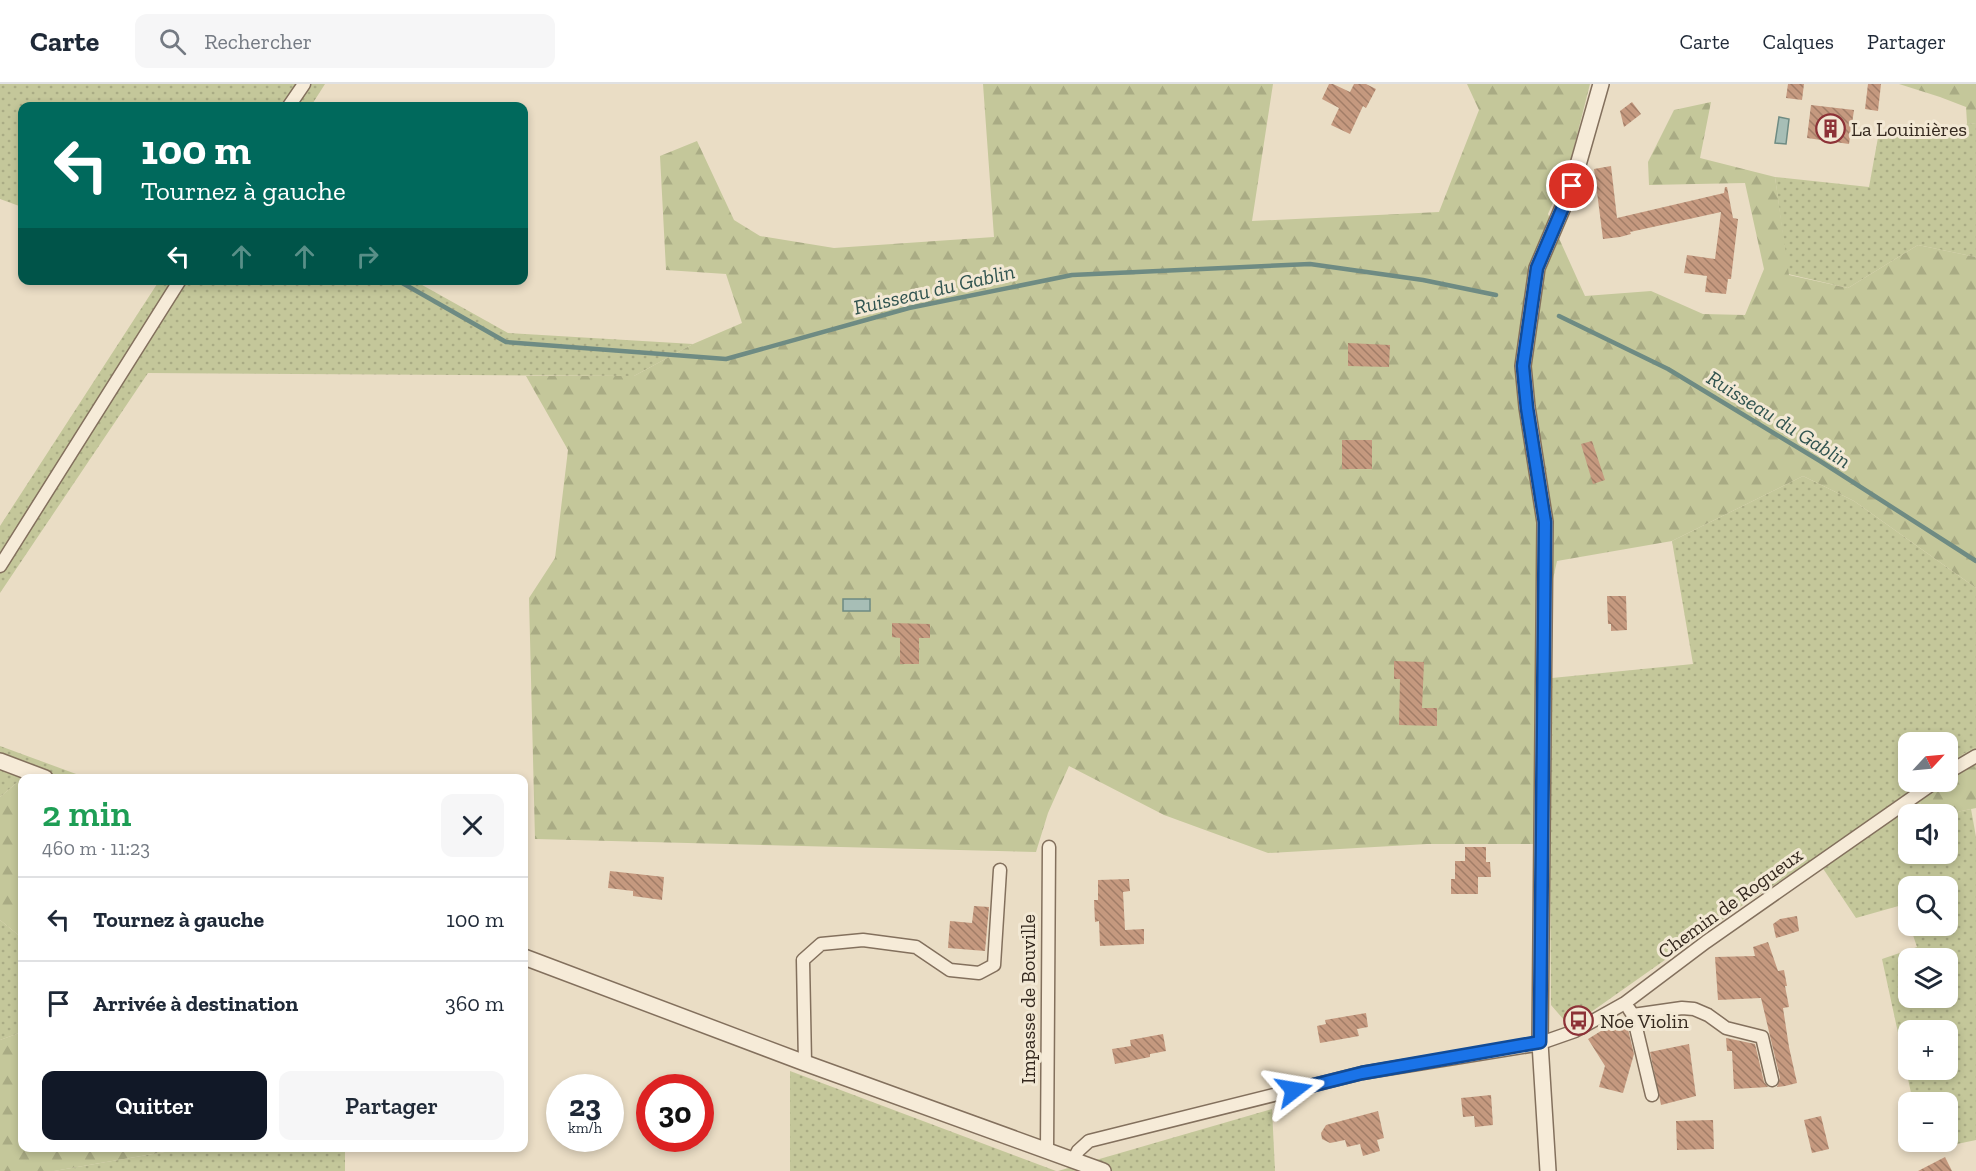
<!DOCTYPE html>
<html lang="fr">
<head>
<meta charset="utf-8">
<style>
	:root { --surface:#fff; --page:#f6f6f7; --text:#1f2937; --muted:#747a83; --line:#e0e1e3; --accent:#111827 }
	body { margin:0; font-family:"Zilla Slab",serif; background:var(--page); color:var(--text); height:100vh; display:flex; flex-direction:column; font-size:22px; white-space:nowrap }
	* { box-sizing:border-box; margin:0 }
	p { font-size:20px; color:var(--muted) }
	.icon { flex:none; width:33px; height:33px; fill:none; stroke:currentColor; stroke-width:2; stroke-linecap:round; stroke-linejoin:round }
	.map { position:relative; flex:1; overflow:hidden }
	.panel { position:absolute; left:18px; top:690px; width:510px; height:378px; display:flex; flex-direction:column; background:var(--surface); border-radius:12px; box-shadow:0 3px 9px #0003 }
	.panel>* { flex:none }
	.hud { position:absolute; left:18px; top:18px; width:510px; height:183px; border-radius:12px; box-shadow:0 3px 9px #0003; background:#00695c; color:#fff; overflow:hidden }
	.needle { width:39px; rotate:64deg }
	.fabs { position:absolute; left:1898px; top:648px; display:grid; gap:12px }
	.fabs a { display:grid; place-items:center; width:60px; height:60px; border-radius:12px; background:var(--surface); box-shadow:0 3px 9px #0003; font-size:30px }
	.speed { position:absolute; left:546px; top:990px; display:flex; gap:12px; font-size:30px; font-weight:700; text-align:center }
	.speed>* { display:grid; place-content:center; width:78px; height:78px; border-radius:50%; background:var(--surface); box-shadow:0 3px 9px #0003; line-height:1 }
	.speed small { font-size:15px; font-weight:400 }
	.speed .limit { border:9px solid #d22; background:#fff; color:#111 }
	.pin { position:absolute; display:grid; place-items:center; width:51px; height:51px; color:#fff; margin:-26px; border:3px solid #fff; border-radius:50%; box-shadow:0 2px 6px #0007 }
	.me { position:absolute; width:66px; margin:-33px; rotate:76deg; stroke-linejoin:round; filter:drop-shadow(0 0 4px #0008) }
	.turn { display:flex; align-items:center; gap:21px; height:126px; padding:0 24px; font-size:27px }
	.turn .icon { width:78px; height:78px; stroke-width:2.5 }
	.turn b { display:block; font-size:42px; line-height:51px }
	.lanes { display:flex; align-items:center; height:57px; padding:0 24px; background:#0003; justify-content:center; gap:30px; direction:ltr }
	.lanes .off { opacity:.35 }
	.round { display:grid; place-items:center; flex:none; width:63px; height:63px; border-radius:12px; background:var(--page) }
	.overview { display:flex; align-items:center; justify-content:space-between; height:102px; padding:0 24px }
	h1 { font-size:36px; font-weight:600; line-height:45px; color:#1e9e55 }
	.cta { display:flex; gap:12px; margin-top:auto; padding:12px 24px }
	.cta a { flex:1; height:69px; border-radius:12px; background:var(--accent); color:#fff; font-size:24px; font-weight:600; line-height:69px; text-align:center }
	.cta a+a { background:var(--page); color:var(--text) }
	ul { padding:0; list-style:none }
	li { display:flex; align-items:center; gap:18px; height:84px; padding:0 24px; border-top:2px solid var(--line) }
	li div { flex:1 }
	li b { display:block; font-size:22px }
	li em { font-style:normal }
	header { display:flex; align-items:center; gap:36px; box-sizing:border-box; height:84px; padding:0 30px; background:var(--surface); border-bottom:2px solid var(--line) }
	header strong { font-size:28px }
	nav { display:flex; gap:33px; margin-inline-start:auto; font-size:21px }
	.search { width:420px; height:54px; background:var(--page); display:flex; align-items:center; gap:15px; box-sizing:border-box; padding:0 21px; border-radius:12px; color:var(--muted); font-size:22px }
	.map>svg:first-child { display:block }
</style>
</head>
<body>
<header>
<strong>Carte</strong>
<div class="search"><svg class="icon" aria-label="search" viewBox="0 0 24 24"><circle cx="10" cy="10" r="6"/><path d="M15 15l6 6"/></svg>Rechercher</div>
<nav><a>Carte</a><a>Calques</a><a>Partager</a></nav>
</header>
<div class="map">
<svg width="1976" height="1087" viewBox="0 0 1976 1087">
	<defs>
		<pattern id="grass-dots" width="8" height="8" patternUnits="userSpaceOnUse" patternTransform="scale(1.5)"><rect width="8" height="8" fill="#c4c79a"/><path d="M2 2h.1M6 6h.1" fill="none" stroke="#a9ab84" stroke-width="1.8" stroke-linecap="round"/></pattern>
		<pattern id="forest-firs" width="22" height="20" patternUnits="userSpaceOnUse" patternTransform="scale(1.5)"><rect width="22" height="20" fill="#c4c79a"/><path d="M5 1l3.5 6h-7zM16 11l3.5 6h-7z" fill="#a9ab84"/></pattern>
		<pattern id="building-back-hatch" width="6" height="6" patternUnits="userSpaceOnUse" patternTransform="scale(1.5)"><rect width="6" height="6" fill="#c5997f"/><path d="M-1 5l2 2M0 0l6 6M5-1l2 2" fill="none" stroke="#a17d67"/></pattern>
	</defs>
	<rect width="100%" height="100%" fill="#eaddc5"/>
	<g fill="url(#grass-dots)" fill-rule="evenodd">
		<path d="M0,0H325L311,22H22V123L0,115Z"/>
		<path d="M1967,39L1976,40V173L1918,161L1848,204L1788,190L1775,93L1869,103L1879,48L1964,53Z"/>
		<path d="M159,197H415L508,249L693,260L634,292L148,289L0,509V442Z"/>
		<path d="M1803,392L1854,417L1976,504V663L1947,679V658H1908V698H1915L1923,730H1908V770H1947V730L1971,725L1976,753V1056L1924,1067L1921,1058H1947V1018H1913L1882,875L1917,863L1910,842H1947V802H1908V836L1902,821L1856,834L1816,774L1740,823L1584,933L1564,936L1551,921L1550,751L1552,594L1693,580L1672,457ZM1908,874H1947V914H1908ZM1908,946H1947V986H1908Z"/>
		<path d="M0,662L87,694H22V697L20,696L0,713Z"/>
		<path d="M0,836L22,854V948L0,956Z"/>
		<path d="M790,987L1056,1087H790Z"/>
		<path d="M1272,1025L1275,1087H1058Z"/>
		<path d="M188,1064H345V1087H54Z"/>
	</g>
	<g fill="url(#forest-firs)">
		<path d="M983,0H1273L1252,137L1439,128L1479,26L1467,0H1590L1570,79L1548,130L1585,212L1651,207L1703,230L1745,231L1764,185L1745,99L1649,101L1648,78L1674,26L1711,18L1700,74L1775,93L1789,191L1848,204L1918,161L1976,173V504L1854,417L1803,392L1672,457L1557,477L1553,495L1550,760H1427L1268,769L1164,731L1069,682L1048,729L1036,768L535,755L529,514L555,474L568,366L526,292H634L693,260L742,239L726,190L666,186L660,72L697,57L734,136L760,152L834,164L994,153Z"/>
		<path d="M1899,0H1976V40L1967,39L1966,23L1940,13Z"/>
		<path d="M1976,663V724L1947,730H1923L1915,698H1947V679Z"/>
		<path d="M20,696L22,697V854L0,836V713Z"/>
		<path d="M22,948V1064H188L54,1087H0V956Z"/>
	</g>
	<g fill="#a7beb6" stroke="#6e8b83" stroke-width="1.5">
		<path d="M1779,33L1789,35L1786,60L1775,59Z"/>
		<rect x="843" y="515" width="27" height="12"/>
	</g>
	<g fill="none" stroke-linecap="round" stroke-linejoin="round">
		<g stroke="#6e8b83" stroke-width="4.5">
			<path d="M397,196L506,258L726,275L909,224L1072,191L1310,180L1423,196L1496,211"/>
			<path d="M1559,232L1668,285L1820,377L1976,477"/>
		</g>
	</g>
	<g fill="url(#building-back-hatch)">
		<path d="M1329,0H1333L1350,8L1354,0H1366L1376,5L1366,24L1363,22L1350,50L1331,41L1339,24L1322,15Z"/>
		<path d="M1788,0H1804L1802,16L1786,14Z"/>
		<path d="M1868,0H1881L1878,27L1865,25Z"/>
		<path d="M1632,18L1641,30L1624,43L1620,27Z"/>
		<path d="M1811,21L1854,26L1849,60L1807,54Z"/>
		<path d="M1611,82L1617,134L1724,109L1725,103H1727L1733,134L1738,135L1731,195H1728L1726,210L1705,208L1707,192L1684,189L1687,171L1715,175L1721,128L1630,148L1631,150L1620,153L1603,155L1594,85Z"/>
		<path d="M1348,259L1390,261L1389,283L1348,282Z"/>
		<rect x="1342" y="356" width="30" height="29"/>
		<path d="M1592,357L1605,396L1593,400L1581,360Z"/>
		<path d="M1607,512H1626L1627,546L1611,547V540H1608Z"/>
		<path d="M892,539L930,540V554H919V580H900V554L892,553Z"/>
		<path d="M1394,577L1424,578L1422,624H1437V642L1399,641L1400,595H1394Z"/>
		<path d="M1465,763H1486V778H1490L1491,793H1478V810H1451V795H1455V777H1465Z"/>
		<path d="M610,787L664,793L662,816L633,812V807L608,804Z"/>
		<path d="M1129,795L1130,807L1123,808L1125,846L1144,845V860L1100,862L1099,837L1095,838L1094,816H1098V796Z"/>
		<path d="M974,822L989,823L985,867L948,864L950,837L972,839Z"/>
		<path d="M1797,832L1799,847L1776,854L1773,840L1780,835Z"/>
		<path d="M1768,858L1778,887L1784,886L1787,902H1785L1789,923L1783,924L1789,963L1797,999L1785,1002L1777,1003L1780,994L1761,914L1718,916L1715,873L1755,872L1753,863Z"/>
		<path d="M1366,929L1368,943L1357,945L1359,952L1320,959L1317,942L1326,940L1325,936Z"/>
		<path d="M1622,934L1627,941L1634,970L1623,1009L1599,1003L1605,982L1588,955Z"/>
		<path d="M1163,950L1166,967L1150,970V973L1115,980L1112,965L1131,962L1130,956Z"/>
		<path d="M1726,954L1755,960L1764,998L1768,1003L1734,1005L1732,967H1727Z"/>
		<path d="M1689,960L1696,1012L1661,1021L1650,968Z"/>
		<path d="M1491,1011L1493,1041L1475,1043L1474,1032L1463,1033L1461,1014Z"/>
		<path d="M1378,1027L1384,1054L1377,1056L1380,1067L1363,1072L1360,1060L1347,1063L1345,1056L1330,1059L1322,1055L1321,1049L1326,1041Z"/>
		<path d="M1821,1032L1829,1065L1812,1069L1804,1036Z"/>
		<path d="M1713,1036L1714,1065L1677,1066L1676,1037Z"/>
		<path d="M1945,1073L1952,1087H1918Z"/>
	</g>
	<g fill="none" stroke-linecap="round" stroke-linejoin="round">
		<defs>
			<g id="minor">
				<path d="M289,22L304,0"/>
				<path d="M0,482L180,196"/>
				<path d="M1947,689L1976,672"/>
				<path d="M1629,925L1633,931L1652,1011"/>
				<path d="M1633,931L1682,924L1694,925L1708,931L1726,944L1762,953L1772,996"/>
				<path d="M805,979L803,876L821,860L863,856L916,863L950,886L979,889L994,881L1000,786"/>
				<path d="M1047,1067L1049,763"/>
				<path d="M1073,1077L1078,1067L1089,1057L1362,989L1535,961L1575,947L1625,919L1706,858L1935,698"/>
			</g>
			<g id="tertiary">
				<path d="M0,677L45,694"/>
				<path d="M524,873L805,979L1103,1087"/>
				<path d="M1548,1087L1540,959L1545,438L1527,323L1523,282L1537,184L1572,102L1601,0"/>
			</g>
		</defs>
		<use href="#minor" stroke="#83705d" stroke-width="15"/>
		<use href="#tertiary" stroke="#83705d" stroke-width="18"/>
		<use href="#minor" stroke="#f6ebd8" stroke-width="12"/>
		<use href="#tertiary" stroke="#f6ebd8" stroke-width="15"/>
	</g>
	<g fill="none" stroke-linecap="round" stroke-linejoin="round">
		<defs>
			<path id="route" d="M1294,1006L1362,989L1540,958L1545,438L1527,324L1523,282L1537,184L1572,102"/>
		</defs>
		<use href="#route" stroke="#114b97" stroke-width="15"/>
		<use href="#route" stroke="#1a73e8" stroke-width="10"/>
	</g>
	<defs>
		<symbol id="building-ring" viewBox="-11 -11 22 22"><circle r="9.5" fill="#f2e8d4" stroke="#8d3237" stroke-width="1.5"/><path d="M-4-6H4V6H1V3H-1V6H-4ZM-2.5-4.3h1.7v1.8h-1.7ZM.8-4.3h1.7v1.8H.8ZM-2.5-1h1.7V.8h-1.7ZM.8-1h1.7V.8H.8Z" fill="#8d3237"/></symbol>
		<symbol id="bus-ring" viewBox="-11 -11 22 22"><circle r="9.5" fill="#f2e8d4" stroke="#8d3237" stroke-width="1.5"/><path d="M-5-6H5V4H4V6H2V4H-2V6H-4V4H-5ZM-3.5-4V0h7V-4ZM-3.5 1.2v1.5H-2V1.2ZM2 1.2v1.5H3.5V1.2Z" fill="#8d3237"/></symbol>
	</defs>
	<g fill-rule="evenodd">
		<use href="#building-ring" x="1814" y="28" width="33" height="33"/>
		<use href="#bus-ring" x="1562" y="920" width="33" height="33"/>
	</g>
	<g text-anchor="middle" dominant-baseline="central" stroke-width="6" stroke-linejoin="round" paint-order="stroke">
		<g font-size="20" fill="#35291f" stroke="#f2e8d4" text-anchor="start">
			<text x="1851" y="45">La Louinières</text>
			<text x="1600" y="937">Noe Violin</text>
		</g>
		<g font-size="20" fill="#35291f" stroke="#f2e8d4">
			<text transform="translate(1730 819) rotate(-36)">Chemin de Rogueux</text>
			<text transform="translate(1028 915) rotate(-90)">Impasse de Bouville</text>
		</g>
		<g font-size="21" font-style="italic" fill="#30534f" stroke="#f2e8d4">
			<text transform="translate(934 205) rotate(-13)">Ruisseau du Gablin</text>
			<text transform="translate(1779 335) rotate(32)">Ruisseau du Gablin</text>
		</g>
	</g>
</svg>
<div class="fabs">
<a><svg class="needle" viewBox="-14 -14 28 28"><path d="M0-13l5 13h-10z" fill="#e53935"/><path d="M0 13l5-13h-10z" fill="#747a83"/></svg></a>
<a><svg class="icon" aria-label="sound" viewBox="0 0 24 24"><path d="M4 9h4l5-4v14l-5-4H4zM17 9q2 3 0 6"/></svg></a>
<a><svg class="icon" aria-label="search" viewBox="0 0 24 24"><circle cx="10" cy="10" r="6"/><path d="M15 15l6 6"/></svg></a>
<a><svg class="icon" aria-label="layers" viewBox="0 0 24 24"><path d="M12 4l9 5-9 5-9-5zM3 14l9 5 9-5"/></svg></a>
<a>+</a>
<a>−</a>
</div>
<div class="speed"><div>23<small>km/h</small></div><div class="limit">30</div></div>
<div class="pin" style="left:1572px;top:102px;background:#d93025"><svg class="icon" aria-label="arrive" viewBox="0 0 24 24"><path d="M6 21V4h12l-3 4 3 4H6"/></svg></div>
<svg class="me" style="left:1294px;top:1006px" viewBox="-20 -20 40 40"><path d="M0-17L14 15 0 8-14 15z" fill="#1a73e8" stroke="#fff" stroke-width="4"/></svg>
<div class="hud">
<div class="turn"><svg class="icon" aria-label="left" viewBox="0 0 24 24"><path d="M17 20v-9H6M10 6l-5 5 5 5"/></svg><div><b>100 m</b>Tournez à gauche</div></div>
<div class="lanes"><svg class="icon" aria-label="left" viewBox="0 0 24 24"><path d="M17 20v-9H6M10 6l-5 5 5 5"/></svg><svg class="icon off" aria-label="ahead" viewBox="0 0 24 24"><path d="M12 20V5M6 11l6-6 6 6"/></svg><svg class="icon off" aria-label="ahead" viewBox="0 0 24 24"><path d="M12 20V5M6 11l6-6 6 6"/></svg><svg class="icon off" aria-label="right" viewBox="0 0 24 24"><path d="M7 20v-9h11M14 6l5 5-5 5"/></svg></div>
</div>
<section class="panel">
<div class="overview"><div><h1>2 min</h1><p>460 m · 11:23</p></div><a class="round"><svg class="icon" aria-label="close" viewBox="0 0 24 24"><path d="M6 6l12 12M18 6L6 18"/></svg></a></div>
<ul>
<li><svg class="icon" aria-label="left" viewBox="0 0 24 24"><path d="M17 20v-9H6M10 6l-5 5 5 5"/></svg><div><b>Tournez à gauche</b></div><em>100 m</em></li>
<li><svg class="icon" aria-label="arrive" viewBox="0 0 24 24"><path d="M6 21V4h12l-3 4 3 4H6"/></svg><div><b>Arrivée à destination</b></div><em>360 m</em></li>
</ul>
<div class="cta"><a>Quitter</a><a>Partager</a></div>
</section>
</div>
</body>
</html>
